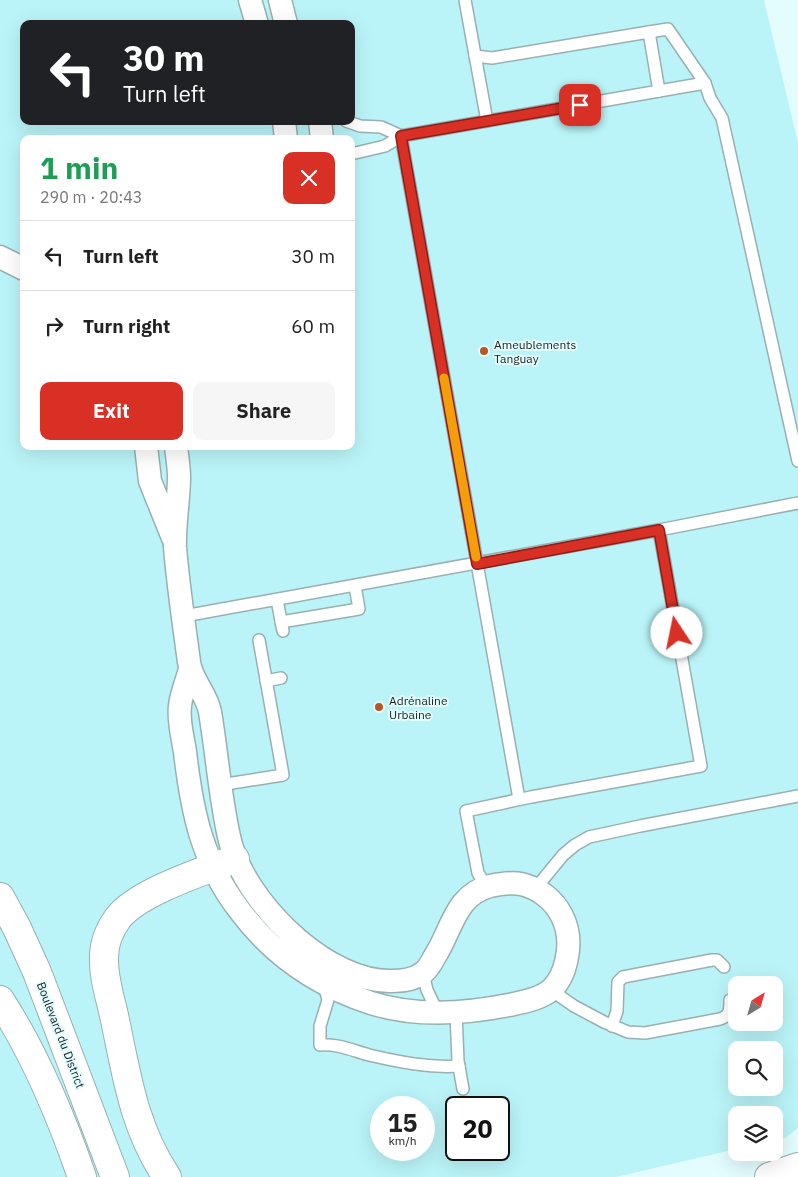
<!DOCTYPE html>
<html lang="en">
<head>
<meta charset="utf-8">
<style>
	:root { --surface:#fff; --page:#f6f6f6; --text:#222; --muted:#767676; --line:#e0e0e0; --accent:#d93025 }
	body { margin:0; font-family:"IBM Plex Sans",sans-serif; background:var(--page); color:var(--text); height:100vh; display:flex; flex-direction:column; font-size:19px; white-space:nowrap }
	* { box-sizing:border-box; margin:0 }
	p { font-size:16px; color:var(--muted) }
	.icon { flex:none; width:28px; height:28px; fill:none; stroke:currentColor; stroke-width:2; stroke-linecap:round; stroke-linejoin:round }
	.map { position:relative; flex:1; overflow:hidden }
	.panel { position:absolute; left:20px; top:135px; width:335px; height:315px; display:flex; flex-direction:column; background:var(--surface); border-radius:10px; box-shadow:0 5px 20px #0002 }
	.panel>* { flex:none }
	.hud { position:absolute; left:20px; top:20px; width:335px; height:105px; border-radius:10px; box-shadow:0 5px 20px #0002; background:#202124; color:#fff; overflow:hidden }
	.needle { width:32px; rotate:37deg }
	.tools { position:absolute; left:728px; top:976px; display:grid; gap:10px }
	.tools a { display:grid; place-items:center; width:55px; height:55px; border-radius:10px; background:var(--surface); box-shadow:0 5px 20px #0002; font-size:25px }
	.speed { position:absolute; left:370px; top:1096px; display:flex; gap:10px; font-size:25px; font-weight:700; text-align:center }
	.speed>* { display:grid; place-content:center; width:65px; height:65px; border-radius:50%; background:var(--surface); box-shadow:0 5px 20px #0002; line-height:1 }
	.speed small { font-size:12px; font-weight:400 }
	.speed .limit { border:2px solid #111; border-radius:8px; background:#fff; color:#111 }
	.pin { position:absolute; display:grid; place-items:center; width:42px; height:42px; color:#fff; margin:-21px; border-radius:10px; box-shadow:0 2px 8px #0006 }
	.me { position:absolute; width:55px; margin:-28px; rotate:349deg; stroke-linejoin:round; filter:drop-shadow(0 0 4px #0008) }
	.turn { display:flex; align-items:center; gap:18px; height:105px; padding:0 20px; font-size:22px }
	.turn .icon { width:65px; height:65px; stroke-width:2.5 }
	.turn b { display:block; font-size:35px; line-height:42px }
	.round { display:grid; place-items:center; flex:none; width:52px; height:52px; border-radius:10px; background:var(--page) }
	.head { display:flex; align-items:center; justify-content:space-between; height:85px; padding:0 20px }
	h1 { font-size:30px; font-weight:800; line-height:38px; color:#1e9e55 }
	.button { display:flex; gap:10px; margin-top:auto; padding:10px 20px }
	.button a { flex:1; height:58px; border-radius:10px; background:var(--accent); color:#fff; font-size:20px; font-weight:800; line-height:58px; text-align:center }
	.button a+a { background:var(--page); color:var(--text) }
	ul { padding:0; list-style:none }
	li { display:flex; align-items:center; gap:15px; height:70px; padding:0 20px; border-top:1px solid var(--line) }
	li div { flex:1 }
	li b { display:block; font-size:19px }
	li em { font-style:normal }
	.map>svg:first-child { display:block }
</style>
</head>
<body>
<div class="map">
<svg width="798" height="1177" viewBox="0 0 798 1177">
	<rect width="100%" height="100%" fill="#e3fcfd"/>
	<path fill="#baf4f8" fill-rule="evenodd" d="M0,0H764L798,143V1128L785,1138L774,1140V1115H736V1149L616,1177H0ZM24,24H351V121H24ZM24,139H351V446H24ZM736,985H774V1022H736ZM736,1050H774V1088H736ZM381,1108H424V1150H381ZM456,1108H499V1150H456Z"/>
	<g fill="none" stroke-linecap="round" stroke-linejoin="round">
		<defs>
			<g id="service">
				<path d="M465,0L487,121"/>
				<path d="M649,32L668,29L705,83L710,98L722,118L798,461"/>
				<path d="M475,56L492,58L649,32L659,91"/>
				<path d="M346,121L360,126L381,127L401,136"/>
				<path d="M401,136L519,799"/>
				<path d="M351,154L385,146L401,136L705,83"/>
				<path d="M659,530L798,503"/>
				<path d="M277,600L283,631"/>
				<path d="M184,616L659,530L701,766L531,797L466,811L478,873L487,887"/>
				<path d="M281,622L359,609L355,586"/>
				<path d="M266,681L281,678"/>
				<path d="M220,785L283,775L259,640"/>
				<path d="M536,888L563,855L575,845L589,837L640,826L798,796"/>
				<path d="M423,974L427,990L438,1013"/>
				<path d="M324,984L328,1000L320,1026V1045C336,1043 354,1051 369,1055C399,1062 429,1068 459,1066"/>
				<path d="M553,988L561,997L574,1006L604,1022L628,1032L645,1033L720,1019C730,1016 730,1010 730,1000"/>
				<path d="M456,1012L458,1061L463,1089"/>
				<path d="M612,1026L617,1011L618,982L623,977L712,960H717L724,967"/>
			</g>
			<g id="minor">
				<path d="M250,0L257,24"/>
				<path d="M280,0L286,24"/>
				<path d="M284,121L286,139"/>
				<path d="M320,121L322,139"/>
				<path d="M0,257L24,269"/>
				<path d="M146,446L150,481L173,538"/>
				<path d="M176,446C177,456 179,467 179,477C179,500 174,524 175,547C178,585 184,624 189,662C191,680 207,694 210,712C215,742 218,773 223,804C226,821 228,840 235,856C256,911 329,982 391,981C401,981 413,980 421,974C427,971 432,962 435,956C452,930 455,895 490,886C500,884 511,882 521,884C539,888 554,900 562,916C569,930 570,946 566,962C564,971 559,982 552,989C541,999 523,1002 509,1005C464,1014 415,1017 371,1003C319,986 273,955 240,911C202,862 192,812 185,752C183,738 178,721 180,706C181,694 187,681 190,669"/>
			</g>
			<g id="tertiary">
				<path d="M0,897L17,928L37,972L115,1177"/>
				<path d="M0,1000C35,1054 61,1116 82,1177"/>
			</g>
			<g id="motorway">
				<path d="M167,1177C134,1128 127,1077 115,1020C111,1000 103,978 104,957C104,943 110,929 118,918C138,892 204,871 235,859"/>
				<path d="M769,1177L798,1167"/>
			</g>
		</defs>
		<use href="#service" stroke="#98b0b1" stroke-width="14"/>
		<use href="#minor" stroke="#98b0b1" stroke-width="25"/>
		<use href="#tertiary" stroke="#98b0b1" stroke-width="30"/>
		<use href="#motorway" stroke="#98b0b1" stroke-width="30"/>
		<use href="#service" stroke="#fff" stroke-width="11"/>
		<use href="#minor" stroke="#fff" stroke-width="22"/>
		<use href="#tertiary" stroke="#fff" stroke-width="28"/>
		<use href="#motorway" stroke="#fff" stroke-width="28"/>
	</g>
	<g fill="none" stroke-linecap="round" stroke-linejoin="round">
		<defs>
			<path id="route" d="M580,105L401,136L477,564L659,530L677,633"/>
		</defs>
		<use href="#route" stroke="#8d1f18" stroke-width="12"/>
		<use href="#route" stroke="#d93025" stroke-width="9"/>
		<path stroke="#f59e0b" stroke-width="9" d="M444,378L476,557"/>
	</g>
	<g fill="#bb5624" stroke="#e3fcfd" stroke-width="2">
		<circle cx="484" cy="351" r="5"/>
		<circle cx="379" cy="707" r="5"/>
	</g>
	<g text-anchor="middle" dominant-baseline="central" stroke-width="4" stroke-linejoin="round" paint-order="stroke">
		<g font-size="12" fill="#182222" stroke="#e3fcfd" text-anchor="start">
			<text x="494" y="344">Ameublements<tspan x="494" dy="14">Tanguay</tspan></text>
			<text x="389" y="700">Adrénaline<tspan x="389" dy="14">Urbaine</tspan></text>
		</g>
		<g font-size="12" fill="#182222" stroke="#e3fcfd">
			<text transform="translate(61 1035) rotate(69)">Boulevard du District</text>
		</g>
	</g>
</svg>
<div class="tools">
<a><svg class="needle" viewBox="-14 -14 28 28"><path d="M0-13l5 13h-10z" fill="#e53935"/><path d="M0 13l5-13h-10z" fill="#767676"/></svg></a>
<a><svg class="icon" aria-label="search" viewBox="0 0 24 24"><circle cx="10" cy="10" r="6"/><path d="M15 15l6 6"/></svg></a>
<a><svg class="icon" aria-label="layers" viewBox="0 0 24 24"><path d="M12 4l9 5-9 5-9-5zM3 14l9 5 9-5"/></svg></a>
</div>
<div class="speed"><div>15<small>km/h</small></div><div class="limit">20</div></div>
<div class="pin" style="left:580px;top:105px;background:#d93025"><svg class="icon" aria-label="arrive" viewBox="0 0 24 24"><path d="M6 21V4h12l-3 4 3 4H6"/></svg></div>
<svg class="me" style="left:677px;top:633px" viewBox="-20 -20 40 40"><circle r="19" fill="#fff"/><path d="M0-13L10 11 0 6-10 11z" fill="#d93025"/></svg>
<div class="hud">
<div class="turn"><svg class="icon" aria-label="left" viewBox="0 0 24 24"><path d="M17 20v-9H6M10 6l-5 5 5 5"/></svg><div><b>30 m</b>Turn left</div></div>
</div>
<section class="panel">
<div class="head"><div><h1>1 min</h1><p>290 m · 20:43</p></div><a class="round" style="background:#d93025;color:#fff"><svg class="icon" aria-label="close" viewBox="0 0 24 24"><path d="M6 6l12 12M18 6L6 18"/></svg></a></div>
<ul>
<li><svg class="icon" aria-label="left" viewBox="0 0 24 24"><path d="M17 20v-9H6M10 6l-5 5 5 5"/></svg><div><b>Turn left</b></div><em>30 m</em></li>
<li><svg class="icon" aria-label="right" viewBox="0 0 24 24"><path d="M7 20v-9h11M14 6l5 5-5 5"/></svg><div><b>Turn right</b></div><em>60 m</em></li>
</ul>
<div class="button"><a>Exit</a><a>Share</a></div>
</section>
</div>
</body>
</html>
